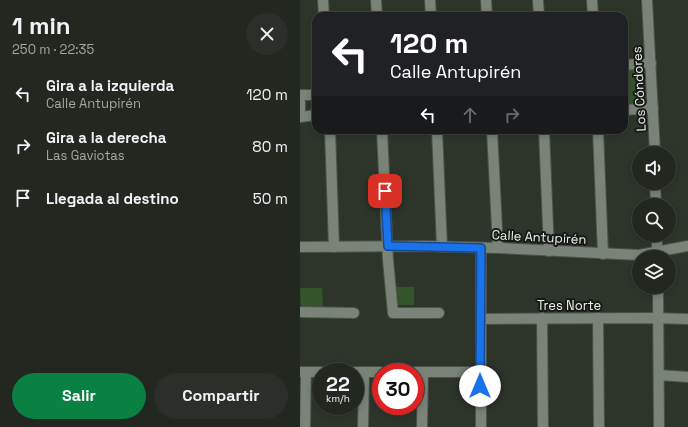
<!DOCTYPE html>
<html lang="es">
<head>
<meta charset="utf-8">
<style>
	:root { --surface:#222820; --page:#2a3029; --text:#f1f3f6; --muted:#a2a6a5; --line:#3f443e; --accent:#0b8043 }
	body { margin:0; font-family:"Space Grotesk",sans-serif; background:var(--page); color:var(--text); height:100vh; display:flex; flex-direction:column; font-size:15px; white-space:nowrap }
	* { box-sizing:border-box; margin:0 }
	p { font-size:13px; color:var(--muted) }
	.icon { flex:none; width:22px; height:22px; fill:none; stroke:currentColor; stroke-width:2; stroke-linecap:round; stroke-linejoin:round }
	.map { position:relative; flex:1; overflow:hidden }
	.side { display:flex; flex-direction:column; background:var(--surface); width:300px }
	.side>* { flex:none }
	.banner { position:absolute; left:12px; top:12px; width:316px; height:122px; border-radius:12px; box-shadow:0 2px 6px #0003,0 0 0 1px var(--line); background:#202124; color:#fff; overflow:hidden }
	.tools { position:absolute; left:332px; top:146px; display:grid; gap:8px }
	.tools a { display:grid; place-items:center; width:44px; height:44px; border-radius:50%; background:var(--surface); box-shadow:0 2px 6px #0003,0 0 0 1px var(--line); font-size:20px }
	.speed { position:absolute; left:12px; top:363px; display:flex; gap:8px; font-size:20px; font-weight:700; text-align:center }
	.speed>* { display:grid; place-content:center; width:52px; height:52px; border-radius:50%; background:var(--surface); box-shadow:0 2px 6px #0003,0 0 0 1px var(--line); line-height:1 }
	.speed small { font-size:10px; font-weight:400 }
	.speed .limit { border:6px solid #d22; background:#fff; color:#111 }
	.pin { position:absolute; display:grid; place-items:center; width:34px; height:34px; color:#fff; margin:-17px; border-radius:8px; box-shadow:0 2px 6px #0006 }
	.me { position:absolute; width:44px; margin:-22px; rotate:0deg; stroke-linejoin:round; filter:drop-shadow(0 0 3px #0008) }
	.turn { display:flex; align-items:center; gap:14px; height:84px; padding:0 12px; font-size:18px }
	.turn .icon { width:52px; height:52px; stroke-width:2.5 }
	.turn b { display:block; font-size:28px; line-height:34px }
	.lanes { display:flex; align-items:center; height:38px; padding:0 12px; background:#0003; justify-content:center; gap:20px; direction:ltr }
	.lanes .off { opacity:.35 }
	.round { display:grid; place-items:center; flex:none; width:42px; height:42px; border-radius:21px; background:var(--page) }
	.head { display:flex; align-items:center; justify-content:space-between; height:68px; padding:0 12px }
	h1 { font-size:24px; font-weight:700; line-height:30px }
	.cta { display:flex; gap:8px; margin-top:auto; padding:8px 12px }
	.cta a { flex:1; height:46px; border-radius:24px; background:var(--accent); color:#fff; font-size:16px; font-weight:700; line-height:46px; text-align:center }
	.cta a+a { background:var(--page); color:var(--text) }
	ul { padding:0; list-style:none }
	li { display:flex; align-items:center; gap:12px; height:52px; padding:0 12px }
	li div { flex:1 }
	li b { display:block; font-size:15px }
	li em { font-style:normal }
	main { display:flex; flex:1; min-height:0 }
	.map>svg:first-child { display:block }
</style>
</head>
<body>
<main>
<section class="side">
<div class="head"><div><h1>1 min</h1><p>250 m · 22:35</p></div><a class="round"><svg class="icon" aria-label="close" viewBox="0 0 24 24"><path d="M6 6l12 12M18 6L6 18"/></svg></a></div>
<ul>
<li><svg class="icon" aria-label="left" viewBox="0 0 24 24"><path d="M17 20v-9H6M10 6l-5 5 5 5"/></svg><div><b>Gira a la izquierda</b><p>Calle Antupirén</p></div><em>120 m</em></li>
<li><svg class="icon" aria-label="right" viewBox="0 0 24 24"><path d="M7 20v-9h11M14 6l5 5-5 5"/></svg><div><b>Gira a la derecha</b><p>Las Gaviotas</p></div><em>80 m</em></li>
<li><svg class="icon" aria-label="arrive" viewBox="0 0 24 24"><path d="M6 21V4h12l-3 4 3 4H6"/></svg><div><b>Llegada al destino</b></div><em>50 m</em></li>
</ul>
<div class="cta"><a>Salir</a><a>Compartir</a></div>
</section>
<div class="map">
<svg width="388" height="427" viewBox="0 0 388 427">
	<rect width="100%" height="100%" fill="#2d352b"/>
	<g fill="#34542c">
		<path d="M349,64L352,106H324V67Z"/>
		<rect x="93" y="287" width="21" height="18"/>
		<path d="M0,288H22L23,307L1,308Z"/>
	</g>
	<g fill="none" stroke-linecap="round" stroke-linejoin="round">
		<defs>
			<g id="minor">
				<path d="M23,0L24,16"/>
				<path d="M76,0L77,16"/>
				<path d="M130,0L131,16"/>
				<path d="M186,0L187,16"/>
				<path d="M238,0L239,16"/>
				<path d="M292,0L293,16"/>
				<path d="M347,0L355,153"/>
				<path d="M324,65L351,63"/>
				<path d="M0,95H16"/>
				<path d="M0,102V110"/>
				<path d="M324,110L353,108"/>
				<path d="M0,117L16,115"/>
				<path d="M30,130L34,247"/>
				<path d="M82,130L88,260L93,313H139"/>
				<path d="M137,130L142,247"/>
				<path d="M192,130L198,248"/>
				<path d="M244,130L249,251"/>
				<path d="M298,130L303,254"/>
				<path d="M355,183L356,205"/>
				<path d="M357,235V257"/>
				<path d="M0,247L125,246L198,248L339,255L388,246"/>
				<path d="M358,287L359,427"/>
				<path d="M0,312L54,313"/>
				<path d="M242,318L243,427"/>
				<path d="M298,318L299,427"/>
				<path d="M181,319L351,318L388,319"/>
				<path d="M0,372H21"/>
				<path d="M26,372H45"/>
				<path d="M55,372H81"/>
				<path d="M115,372H180"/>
				<path d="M359,375L388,377"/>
				<path d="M5,427L6,372"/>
				<path d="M63,427L64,372"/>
				<path d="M122,427L123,372"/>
				<path d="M181,427V248"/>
			</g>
		</defs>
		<use href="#minor" stroke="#4d534b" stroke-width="12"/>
		<use href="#minor" stroke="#798377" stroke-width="10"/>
	</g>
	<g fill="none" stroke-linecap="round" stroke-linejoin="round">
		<defs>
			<path id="route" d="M85,191L88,246L181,248L180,386"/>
		</defs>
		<use href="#route" stroke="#114b97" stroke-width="10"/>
		<use href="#route" stroke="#1a73e8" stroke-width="7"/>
	</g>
	<g text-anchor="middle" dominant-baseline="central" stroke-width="4" stroke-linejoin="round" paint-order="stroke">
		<g font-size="13" fill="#ebf1ea" stroke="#171b16">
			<text transform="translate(339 89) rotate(-93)">Los Cóndores</text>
			<text transform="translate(239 237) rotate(3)">Calle Antupirén</text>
			<text x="269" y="305">Tres Norte</text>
		</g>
	</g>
</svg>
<div class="tools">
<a><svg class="icon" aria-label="sound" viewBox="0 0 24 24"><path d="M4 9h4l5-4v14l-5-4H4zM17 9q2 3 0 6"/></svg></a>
<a><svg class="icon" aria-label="search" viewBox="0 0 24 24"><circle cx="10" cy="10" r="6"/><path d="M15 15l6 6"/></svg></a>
<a><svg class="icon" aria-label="layers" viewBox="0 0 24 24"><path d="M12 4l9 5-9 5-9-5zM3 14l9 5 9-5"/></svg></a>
</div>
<div class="speed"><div>22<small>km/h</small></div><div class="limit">30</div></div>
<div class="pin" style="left:85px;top:191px;background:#d93025"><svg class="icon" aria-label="arrive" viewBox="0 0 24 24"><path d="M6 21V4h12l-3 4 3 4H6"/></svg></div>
<svg class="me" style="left:180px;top:386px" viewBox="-20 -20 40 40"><circle r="19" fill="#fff"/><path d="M0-13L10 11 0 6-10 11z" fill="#1a73e8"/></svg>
<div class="banner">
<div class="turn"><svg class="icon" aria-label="left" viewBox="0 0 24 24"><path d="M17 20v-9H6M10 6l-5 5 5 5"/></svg><div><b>120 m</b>Calle Antupirén</div></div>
<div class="lanes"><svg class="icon" aria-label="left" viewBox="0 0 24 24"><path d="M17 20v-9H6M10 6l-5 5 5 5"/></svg><svg class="icon off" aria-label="ahead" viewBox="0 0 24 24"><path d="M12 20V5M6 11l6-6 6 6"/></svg><svg class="icon off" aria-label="right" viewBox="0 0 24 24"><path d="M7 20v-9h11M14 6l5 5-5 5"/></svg></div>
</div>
</div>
</main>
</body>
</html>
